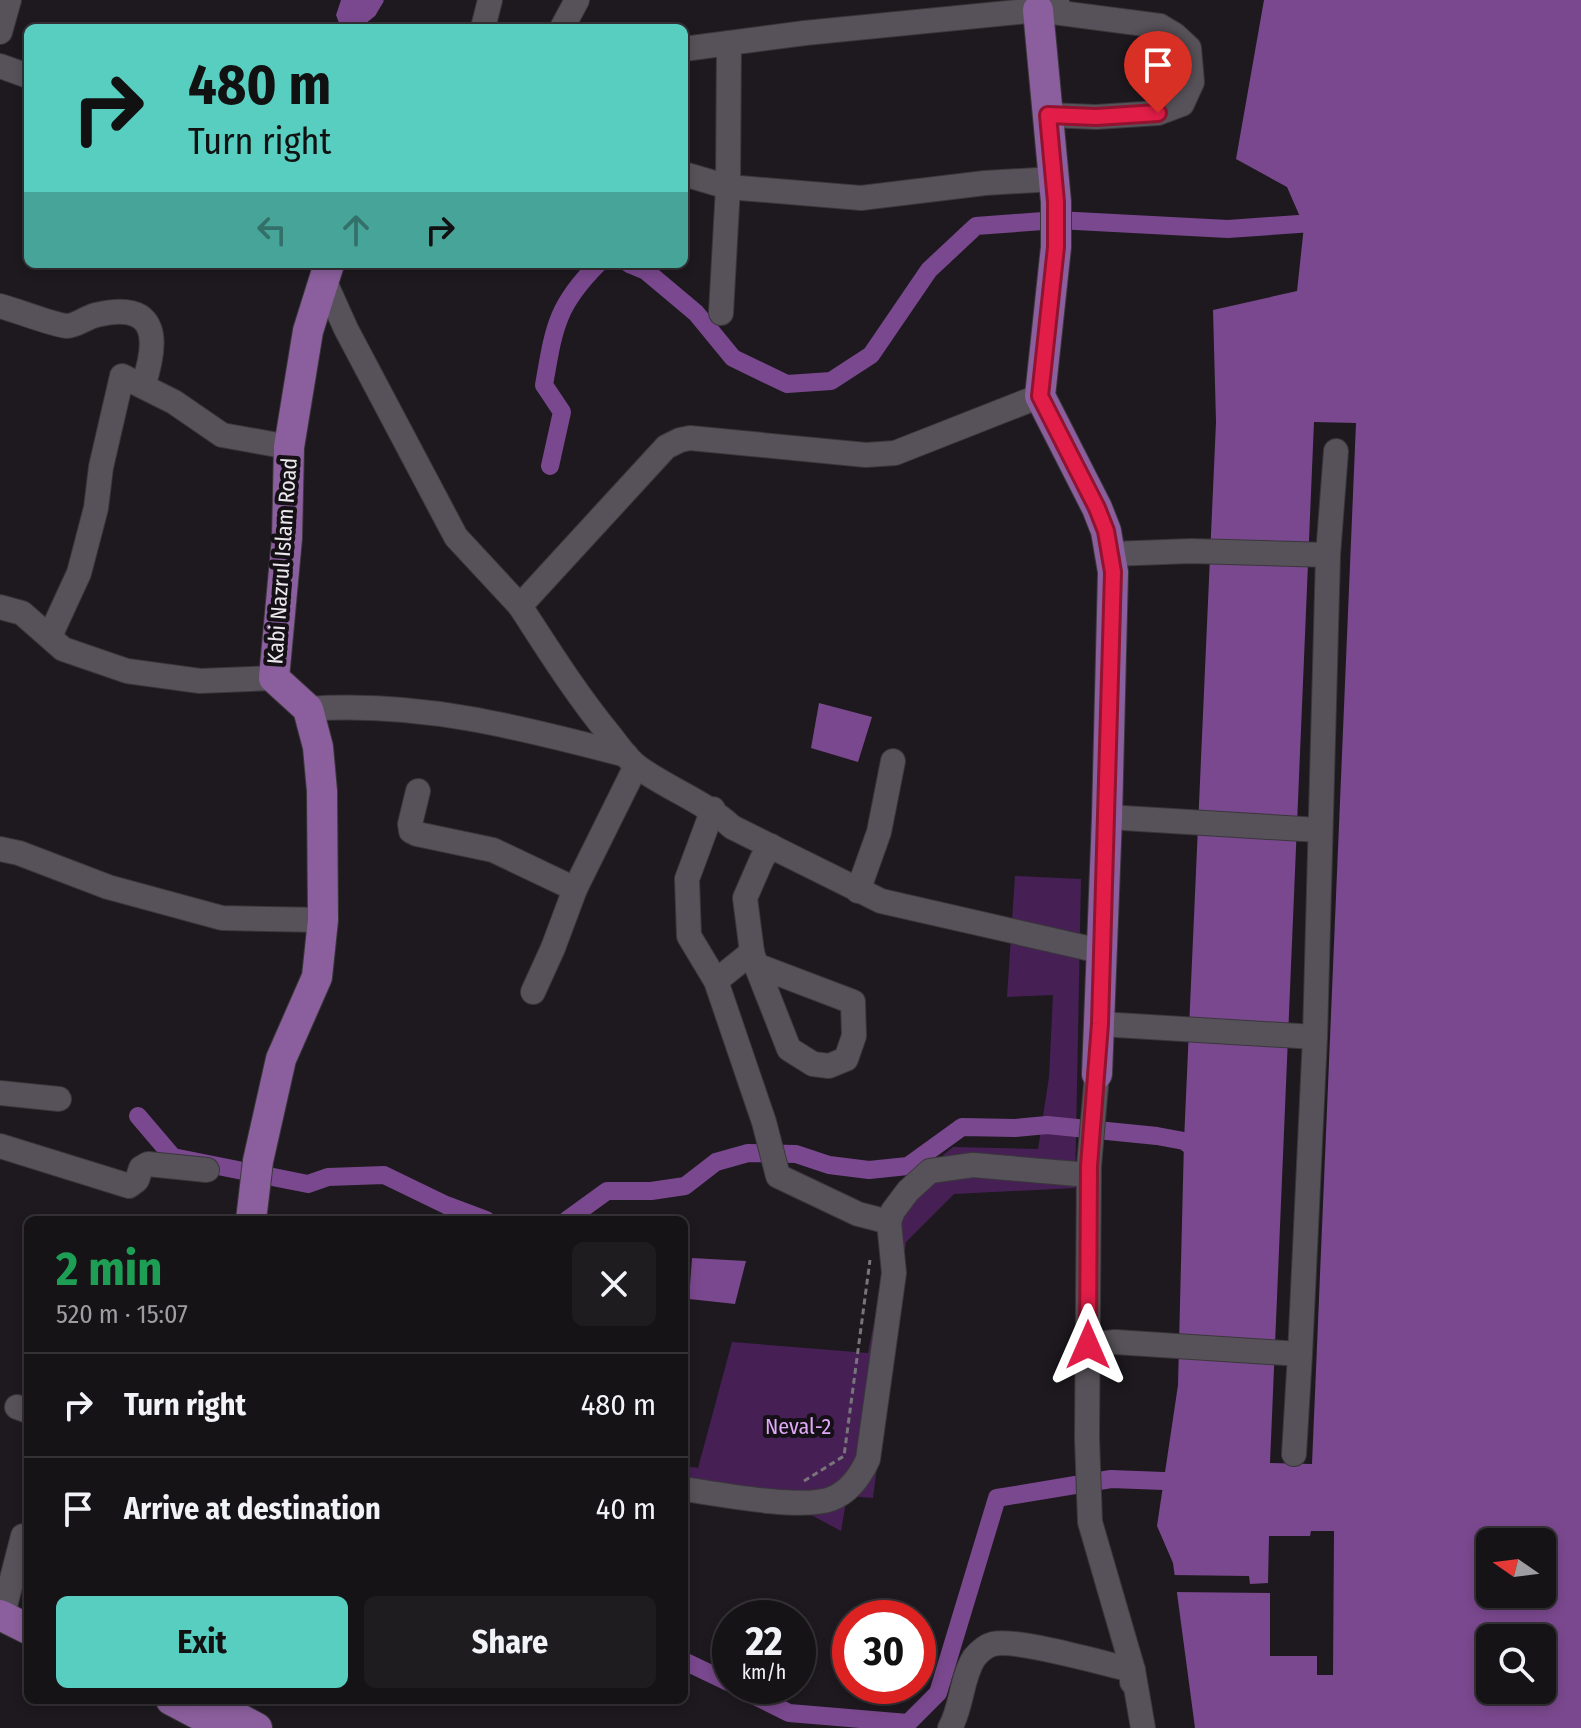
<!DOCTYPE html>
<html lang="en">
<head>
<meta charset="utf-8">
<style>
	:root { --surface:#161317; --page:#1f1c20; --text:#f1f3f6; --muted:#9e9ea1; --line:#353236; --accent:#58cec0 }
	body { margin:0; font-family:"Fira Sans Condensed",sans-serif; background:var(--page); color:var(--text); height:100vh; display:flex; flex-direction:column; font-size:30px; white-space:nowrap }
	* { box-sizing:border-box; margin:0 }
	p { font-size:26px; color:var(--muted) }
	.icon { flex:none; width:44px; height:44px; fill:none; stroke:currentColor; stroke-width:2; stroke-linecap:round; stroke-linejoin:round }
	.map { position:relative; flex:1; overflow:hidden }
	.sheet { position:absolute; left:24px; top:1216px; width:664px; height:488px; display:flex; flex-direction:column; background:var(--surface); border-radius:12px; box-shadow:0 4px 12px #0003,0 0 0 2px var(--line) }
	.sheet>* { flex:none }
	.guide { position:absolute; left:24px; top:24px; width:664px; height:244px; border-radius:12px; box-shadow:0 4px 12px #0003,0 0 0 2px var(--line); background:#58cec0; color:#111; overflow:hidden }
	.needle { width:52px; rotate:284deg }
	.buttons { position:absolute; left:1476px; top:1528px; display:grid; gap:16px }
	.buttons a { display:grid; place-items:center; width:80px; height:80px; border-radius:12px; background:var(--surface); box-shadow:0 4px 12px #0003,0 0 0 2px var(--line); font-size:40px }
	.speed { position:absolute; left:712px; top:1600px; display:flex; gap:16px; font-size:40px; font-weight:700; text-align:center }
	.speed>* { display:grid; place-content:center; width:104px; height:104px; border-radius:50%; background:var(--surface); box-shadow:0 4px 12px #0003,0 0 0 2px var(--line); line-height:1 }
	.speed small { font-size:20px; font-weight:400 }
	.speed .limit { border:12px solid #d22; background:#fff; color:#111 }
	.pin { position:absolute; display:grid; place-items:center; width:68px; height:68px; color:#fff; margin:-82px -34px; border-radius:50% 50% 50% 0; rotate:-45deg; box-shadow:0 0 8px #0007 }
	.pin .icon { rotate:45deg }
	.me { position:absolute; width:88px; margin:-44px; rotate:0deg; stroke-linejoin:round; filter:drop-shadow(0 0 6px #0008) }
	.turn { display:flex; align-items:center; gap:28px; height:168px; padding:0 32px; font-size:36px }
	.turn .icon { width:104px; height:104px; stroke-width:2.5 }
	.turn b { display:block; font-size:56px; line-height:68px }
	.lanes { display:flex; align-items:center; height:76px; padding:0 32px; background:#0003; justify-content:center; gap:40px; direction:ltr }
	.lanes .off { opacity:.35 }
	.round { display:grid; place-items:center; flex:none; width:84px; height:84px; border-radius:12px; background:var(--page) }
	.head { display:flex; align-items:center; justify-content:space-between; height:136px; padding:0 32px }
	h1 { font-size:48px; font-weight:700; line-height:60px; color:#1e9e55 }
	.action { display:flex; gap:16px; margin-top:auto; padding:16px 32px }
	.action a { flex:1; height:92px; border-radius:12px; background:var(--accent); color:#111; font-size:32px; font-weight:700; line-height:92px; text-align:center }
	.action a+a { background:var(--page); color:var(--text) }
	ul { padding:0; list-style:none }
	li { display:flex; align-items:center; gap:24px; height:104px; padding:0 32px; border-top:2px solid var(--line) }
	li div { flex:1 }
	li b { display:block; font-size:30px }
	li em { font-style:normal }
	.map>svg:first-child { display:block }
</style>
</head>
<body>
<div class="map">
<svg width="1581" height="1728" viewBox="0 0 1581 1728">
	<rect width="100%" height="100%" fill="#1d191f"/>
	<path fill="#462055" d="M1015,876L1081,879L1075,1188L954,1194L906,1242L873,1498L847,1496L841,1531L791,1504L684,1498V1466L698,1468L732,1342L868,1353L888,1252L880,1208L953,1147L1038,1149L1049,1077L1053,995L1007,997Z"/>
	<g fill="#7a488e" fill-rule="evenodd">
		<path d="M341,0H383L384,1L375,16L360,28L339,23L336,15Z"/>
		<path d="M1264,0H1581V1728H1195L1173,1563L1157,1526L1178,1385L1184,1141L1216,422L1213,310L1297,291L1304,226L1287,187L1236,159ZM1490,1542H1542V1594H1490ZM1490,1638H1542V1690H1490Z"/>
		<path d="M819,703L872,717L858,762L811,748Z"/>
		<path d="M692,1258L746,1261L735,1304L689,1299Z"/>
	</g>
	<g fill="#1d191f">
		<path d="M1314,422L1356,423L1312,1464L1270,1463Z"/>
		<path d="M1311,1531H1334L1333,1675H1317V1656H1270V1593L1173,1592L1171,1575L1249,1576L1250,1584L1268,1583L1269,1536H1310Z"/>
	</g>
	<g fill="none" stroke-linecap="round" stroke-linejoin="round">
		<g stroke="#7a488e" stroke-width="18">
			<path d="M629,264L646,271L696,313L733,358L787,384L831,381L871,355L929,270L976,226L1057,220L1228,229L1327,222"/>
			<path d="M550,466L562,412L544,385C554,328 556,306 598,264"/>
			<path d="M138,1116L173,1157L308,1184L328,1177L384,1175L446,1205L486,1220"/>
			<path d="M567,1220L607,1191H651L685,1186L716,1162L748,1153L796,1154L829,1165L869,1170L908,1166L962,1127L1015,1128L1047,1125L1157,1136L1184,1141L1202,1154"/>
			<path d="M684,1661L730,1683"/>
			<path d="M735,1686L789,1713L908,1723L938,1693L997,1498L1111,1479L1164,1481L1187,1485"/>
		</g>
		<defs>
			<g id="minor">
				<path d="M1038,10L1160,26L1175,35L1189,48L1192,82L1182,104L1158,113L1096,117L1048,115"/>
				<path d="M483,28L490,0"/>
				<path d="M562,28L577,0"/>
				<path d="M0,32L9,0"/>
				<path d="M684,49L805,33L1038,10L1057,0"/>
				<path d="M0,66L28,76"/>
				<path d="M684,174L728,187L861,198L985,183L1054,179"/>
				<path d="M324,280L346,329L456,537L520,606L666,447L680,440L690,438L866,455L895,453L1040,396"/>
				<path d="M0,306C16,310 53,325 67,326C76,326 87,317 96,315C160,300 158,341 143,386"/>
				<path d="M721,313L728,187L729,43"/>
				<path d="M1328,555L1336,451"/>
				<path d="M520,606C548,649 576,694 609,734C618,745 626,758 638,767C668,789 704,801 732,827L881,901L1100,951"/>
				<path d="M0,607L22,613L63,649L127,671L200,681L274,678"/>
				<path d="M50,636L79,573L96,508L101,467L122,376L174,402L222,435L289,447"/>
				<path d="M308,709C418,701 520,727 626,755"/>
				<path d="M418,791L410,824L411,831L417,834L493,850L575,889"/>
				<path d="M713,809L687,879L689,936L716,981L764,1122L778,1176L858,1214L889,1222"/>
				<path d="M1107,817L1319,830"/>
				<path d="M0,849L19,853L108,887L222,918L323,920"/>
				<path d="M858,891L879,832L893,761"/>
				<path d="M752,952L756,965L789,1049L813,1064L829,1066L846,1059L854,1036L853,1002L756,965"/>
				<path d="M716,981L752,952L745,898L762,859L771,846"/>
				<path d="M533,992L553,948L575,889L636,766"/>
				<path d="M1100,1024L1315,1037"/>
				<path d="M1097,1074L1089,1166L1087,1438L1090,1522L1133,1670L1143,1728"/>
				<path d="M0,1093L59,1099"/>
				<path d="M0,1146L129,1186L137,1180L141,1168L148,1164L207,1170"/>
				<path d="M1088,1345L1115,1342L1300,1354L1315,1037L1328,555L1191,551L1111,554"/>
				<path d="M17,1407L28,1411"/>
				<path d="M1294,1454L1300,1354"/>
				<path d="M684,1489C718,1494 801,1510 831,1499C849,1492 861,1475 868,1459L894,1273L889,1222L893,1211L908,1191L930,1171L973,1165L1089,1175"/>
				<path d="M5,1606L23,1536"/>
				<path d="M950,1728C962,1707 961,1679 974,1658C979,1652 985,1646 993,1644C1016,1638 1105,1664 1133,1670L1132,1682"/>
			</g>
			<g id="major">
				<path d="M1038,10L1056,202V247L1040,396L1097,508L1106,531L1113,572L1107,817L1097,1074"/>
				<path d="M251,1220L258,1161L281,1059L317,977L323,920L322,791L318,747L308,709L274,678L287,538L289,447L308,331L329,264"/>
				<path d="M0,1615L28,1629"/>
				<path d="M171,1700L224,1728"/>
				<path d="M207,1701L257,1728"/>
			</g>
		</defs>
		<use href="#minor" stroke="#3a373b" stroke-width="26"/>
		<use href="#major" stroke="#3a373b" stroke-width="32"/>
		<path stroke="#78757a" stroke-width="3" stroke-dasharray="6 4" stroke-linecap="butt" d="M804,1481L844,1456L870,1260"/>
		<use href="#minor" stroke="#575259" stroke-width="24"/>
		<use href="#major" stroke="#8b5f9d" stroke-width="30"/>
	</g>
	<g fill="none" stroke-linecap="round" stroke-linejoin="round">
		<defs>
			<path id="route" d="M1088,1345L1089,1166L1100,1024L1113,572L1106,531L1097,508L1040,396L1056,247V202L1048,115L1096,117L1158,113"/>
		</defs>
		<use href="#route" stroke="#92132f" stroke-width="20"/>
		<use href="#route" stroke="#e11d48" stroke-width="14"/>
	</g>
	<g text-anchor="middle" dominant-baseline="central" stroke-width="8" stroke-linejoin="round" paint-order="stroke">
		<g font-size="22" fill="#ebe8ec" stroke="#141016">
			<text transform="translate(282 561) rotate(-86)">Kabi Nazrul Islam Road</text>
		</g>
		<g font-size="22" fill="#dfa9f7" stroke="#141016">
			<text x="798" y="1426">Neval-2</text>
		</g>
	</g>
</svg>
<div class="buttons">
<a><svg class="needle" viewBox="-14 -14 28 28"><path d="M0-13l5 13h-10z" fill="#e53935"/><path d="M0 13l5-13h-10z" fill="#9e9ea1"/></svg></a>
<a><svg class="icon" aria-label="search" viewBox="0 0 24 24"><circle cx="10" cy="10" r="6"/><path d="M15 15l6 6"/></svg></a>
</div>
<div class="speed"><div>22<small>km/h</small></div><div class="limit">30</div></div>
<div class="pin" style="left:1158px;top:113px;background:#d93025"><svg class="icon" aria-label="arrive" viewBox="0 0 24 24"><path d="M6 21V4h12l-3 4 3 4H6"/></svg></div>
<svg class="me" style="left:1088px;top:1345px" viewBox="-20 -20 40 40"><path d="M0-17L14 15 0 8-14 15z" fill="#e11d48" stroke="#fff" stroke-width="4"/></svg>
<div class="guide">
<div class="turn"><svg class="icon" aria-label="right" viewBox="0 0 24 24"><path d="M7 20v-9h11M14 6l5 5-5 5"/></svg><div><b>480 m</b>Turn right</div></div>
<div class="lanes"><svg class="icon off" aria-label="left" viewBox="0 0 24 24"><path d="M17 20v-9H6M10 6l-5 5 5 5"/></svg><svg class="icon off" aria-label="ahead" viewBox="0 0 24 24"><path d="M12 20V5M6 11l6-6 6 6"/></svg><svg class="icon" aria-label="right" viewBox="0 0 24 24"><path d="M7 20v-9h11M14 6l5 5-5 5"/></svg></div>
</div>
<section class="sheet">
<div class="head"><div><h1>2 min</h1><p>520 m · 15:07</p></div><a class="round"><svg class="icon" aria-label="close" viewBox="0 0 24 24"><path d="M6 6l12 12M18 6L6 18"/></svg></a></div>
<ul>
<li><svg class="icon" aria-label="right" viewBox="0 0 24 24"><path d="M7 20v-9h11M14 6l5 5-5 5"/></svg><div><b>Turn right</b></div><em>480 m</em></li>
<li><svg class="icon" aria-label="arrive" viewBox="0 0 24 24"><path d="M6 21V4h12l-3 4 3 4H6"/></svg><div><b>Arrive at destination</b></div><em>40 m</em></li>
</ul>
<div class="action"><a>Exit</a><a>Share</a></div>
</section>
</div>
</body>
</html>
